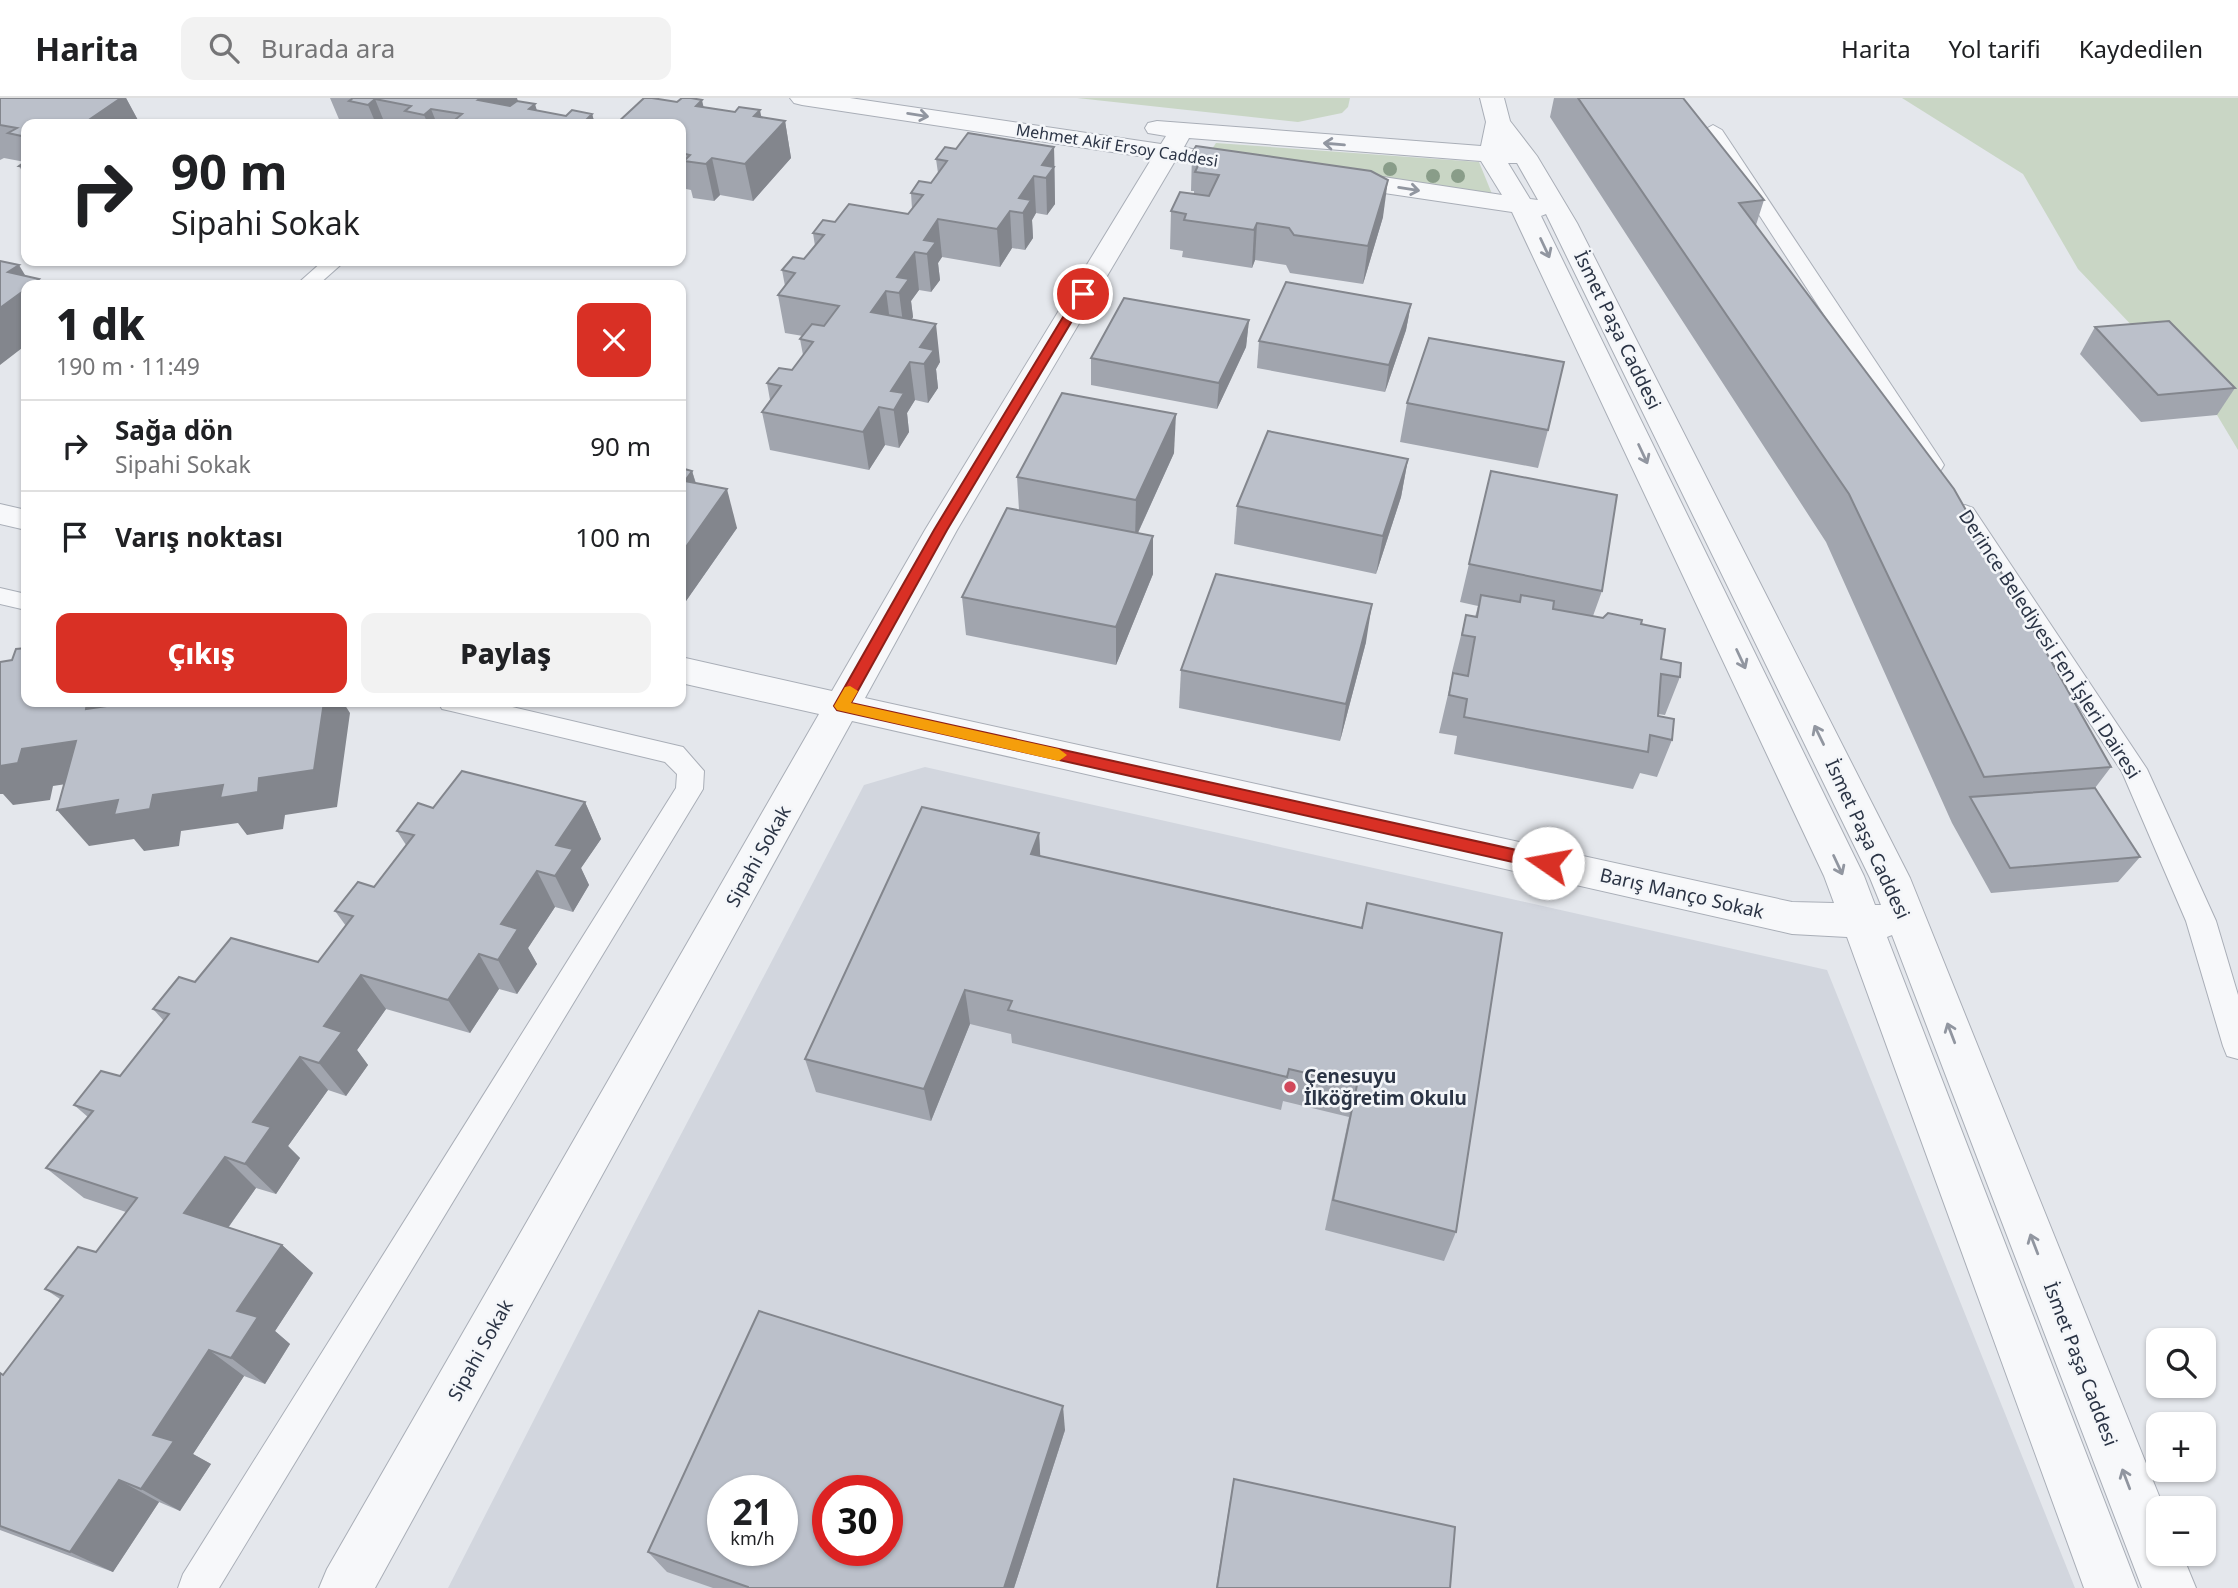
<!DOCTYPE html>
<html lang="tr">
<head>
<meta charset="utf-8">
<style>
	:root { --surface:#fff; --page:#f2f2f2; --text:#202124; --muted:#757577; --line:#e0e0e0; --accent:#d93025 }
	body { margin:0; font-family:"Noto Sans",sans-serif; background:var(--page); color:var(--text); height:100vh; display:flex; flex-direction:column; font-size:26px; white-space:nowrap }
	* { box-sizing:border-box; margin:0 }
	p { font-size:23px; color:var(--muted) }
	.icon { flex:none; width:38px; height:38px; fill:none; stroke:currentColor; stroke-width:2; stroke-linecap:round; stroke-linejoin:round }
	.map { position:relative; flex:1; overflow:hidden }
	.side { position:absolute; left:21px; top:182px; width:665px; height:427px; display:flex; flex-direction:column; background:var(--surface); border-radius:14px; box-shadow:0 2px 5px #0004 }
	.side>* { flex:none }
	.top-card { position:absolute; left:21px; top:21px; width:665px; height:147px; border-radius:14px; box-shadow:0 2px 5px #0004; background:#fff; color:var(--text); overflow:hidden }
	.fabs { position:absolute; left:2146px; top:1230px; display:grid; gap:14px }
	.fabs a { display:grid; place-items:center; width:70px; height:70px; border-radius:14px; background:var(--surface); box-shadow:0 2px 5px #0004; font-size:35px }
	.speed { position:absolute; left:707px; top:1377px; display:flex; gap:14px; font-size:35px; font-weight:700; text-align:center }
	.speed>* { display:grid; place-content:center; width:91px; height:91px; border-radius:50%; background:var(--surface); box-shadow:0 2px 5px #0004; line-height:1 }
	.speed small { font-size:18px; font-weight:400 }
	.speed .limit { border:10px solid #d22; background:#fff; color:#111 }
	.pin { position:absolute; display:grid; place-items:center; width:60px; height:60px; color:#fff; margin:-30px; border:4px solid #fff; border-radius:50%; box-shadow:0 2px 7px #0007 }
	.me { position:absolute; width:77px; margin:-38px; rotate:282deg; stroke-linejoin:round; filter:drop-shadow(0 0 5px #0008) }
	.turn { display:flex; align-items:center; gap:24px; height:147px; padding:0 35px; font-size:32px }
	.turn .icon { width:91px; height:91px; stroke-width:2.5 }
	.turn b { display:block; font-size:49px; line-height:60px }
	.round { display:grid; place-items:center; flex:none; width:74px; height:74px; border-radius:14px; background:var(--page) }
	.overview { display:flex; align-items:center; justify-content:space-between; height:119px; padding:0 35px }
	h1 { font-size:42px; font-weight:800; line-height:52px }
	.action { display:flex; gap:14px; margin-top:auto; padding:14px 35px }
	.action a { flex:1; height:80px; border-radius:14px; background:var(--accent); color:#fff; font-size:28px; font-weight:800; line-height:80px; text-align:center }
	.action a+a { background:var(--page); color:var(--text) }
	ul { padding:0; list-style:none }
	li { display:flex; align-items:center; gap:21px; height:91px; padding:0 35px; border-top:2px solid var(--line) }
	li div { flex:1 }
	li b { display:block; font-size:26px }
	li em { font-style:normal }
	header { display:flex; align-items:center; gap:42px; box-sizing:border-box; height:98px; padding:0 35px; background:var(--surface); border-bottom:2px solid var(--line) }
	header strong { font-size:33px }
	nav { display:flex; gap:38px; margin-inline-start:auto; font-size:24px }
	.search { width:490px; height:63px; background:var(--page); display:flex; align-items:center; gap:18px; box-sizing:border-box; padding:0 24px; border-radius:14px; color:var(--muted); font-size:26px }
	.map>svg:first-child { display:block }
</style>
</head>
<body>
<header>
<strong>Harita</strong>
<div class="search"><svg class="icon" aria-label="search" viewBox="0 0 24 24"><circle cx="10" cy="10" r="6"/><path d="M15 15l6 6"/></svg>Burada ara</div>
<nav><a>Harita</a><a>Yol tarifi</a><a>Kaydedilen</a></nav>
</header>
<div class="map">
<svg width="2238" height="1490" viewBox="0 0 2238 1490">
	<rect width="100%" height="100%" fill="#e4e7ec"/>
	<path fill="#d2d6de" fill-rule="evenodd" d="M925,669L1827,872L2075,1490H448L634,1126L864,687ZM723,1393H782V1452H723ZM828,1393H887V1452H828Z"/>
	<g fill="#c9d6c5">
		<path d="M1077,0H1350L1348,9L1342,15L1298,24Z"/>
		<path d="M1902,0H2238V352L2217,317L2078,171L2023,76Z"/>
		<path d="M1216,45L1479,64L1492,96L1210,54Z"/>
	</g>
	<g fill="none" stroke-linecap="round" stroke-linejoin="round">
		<defs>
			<g id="service">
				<path d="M1713,27L1722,32L1941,362L1944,367L1941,372H1925L1704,32Z"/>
				<path d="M323,163H345L318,187H296Z"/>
				<path d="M1965,407L1973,410L2147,671L2216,823L2238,897V961L2227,958L2223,948L2186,823L2122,674L1953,415L1957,410Z"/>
				<path d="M0,490L26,496V512L0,506Z"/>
				<path d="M438,604H491L683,649L704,673L703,691L219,1490H178L183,1476L676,690L677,676L665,664L451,613L442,611Z"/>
			</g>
			<g id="minor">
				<path d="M790,0H850L1161,46L1166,38L1148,35L1145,30L1148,25L1157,23L1481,48L1486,24L1480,0H1504L1510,23L1537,58L1577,125L1910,780L2164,1410H2158V1456H2182L2196,1490H2142L1892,837L1887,839L2138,1490H2084L1847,839L1792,836L852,623L375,1490H319L327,1471L819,616L681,585V559L832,593L925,432L1152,60L802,7L794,5ZM1189,40L1481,63L1502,97L1337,72L1328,75L1324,80L1328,85L1337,88L1512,114L1824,778L1834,805L1792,804L865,600L957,432L1175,63L1191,65L1200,63L1203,58L1200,53L1184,49ZM1508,65H1517L1538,102L1530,101ZM1546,116L1870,780L1881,807H1875L1864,778L1541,118Z"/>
				<path d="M0,406L26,412V432L0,426Z"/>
			</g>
		</defs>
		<use href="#service" stroke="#a9aeb7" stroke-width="2"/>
		<use href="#minor" stroke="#a9aeb7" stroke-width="2"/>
		<use href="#service" fill="#f7f8fa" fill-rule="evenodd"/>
		<use href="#minor" fill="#f7f8fa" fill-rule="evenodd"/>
	</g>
	<g fill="#899d89">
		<circle cx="1390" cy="71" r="7"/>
		<circle cx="1433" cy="78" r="7"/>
		<circle cx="1458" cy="78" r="7"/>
	</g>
	<g fill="#a1a5ae">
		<path d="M0,0H126L140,26H26V80L19,68L25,64L4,60L0,62Z"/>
		<path d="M330,0H517V3L537,13L566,18L592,16L594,23L612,26H341Z"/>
		<path d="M1554,0H1683L1764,102L1756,127L2111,669L2095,690L2140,759L2118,784L1991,795L1952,725L1826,444L1550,19Z"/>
		<path d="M704,9L785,23L791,60L753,103L720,97L714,103L693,100L691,92L681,90V26Z"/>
		<path d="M1196,48L1383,119L1363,186L1290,175L1286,167L1255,162L1252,170L1182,159L1183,153L1170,151L1171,113L1194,96V93H1191L1192,55Z"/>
		<path d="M1054,49L1055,106L1047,117L1036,115L1032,122L1033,140L1025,152L1012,150L1000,169L942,159L938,165L940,182L931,194L919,192L911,203L913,219L912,221L940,264L936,271L938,290L928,305L915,302L907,315L909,334L899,350L885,347L869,372L770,352L762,314L770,302L767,285L792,272L803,257L800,241L803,238L785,235L778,197L785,188L782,172L804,161L815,148L813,135L908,116L912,111L911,95L931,85L938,75L936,61L956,51Z"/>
		<path d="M1411,206L1406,232L1385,294L1257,270L1259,243Z"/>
		<path d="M1249,222L1246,249L1217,311L1091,287V260Z"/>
		<path d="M2095,229L2235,290L2217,317L2141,324L2080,256Z"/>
		<path d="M1407,305L1548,332L1538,370L1400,344Z"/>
		<path d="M1174,355L1138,435L1153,438V476L1116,567L966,537L962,499L1019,412L1017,379Z"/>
		<path d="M1408,361L1401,399L1376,476L1234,446L1237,408Z"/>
		<path d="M681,370L692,373L696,385L737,430L686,503L681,502Z"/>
		<path d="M1491,373L1602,493L1593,518L1641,526L1661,561L1680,579L1665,617L1658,616V618L1672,642L1657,679L1640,675L1633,691L1454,656L1457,638L1439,635L1453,575L1465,578V577L1452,574L1466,517L1475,519L1478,508L1460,504Z"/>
		<path d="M1366,544L1340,643L1179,610L1181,572Z"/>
		<path d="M585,704L601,741L581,770L589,787L573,814L555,809L528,850L537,866L517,896L499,891L470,935L386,911L357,952L368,967L346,998L328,992L288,1048L300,1060L276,1096L256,1090L228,1130L282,1147L313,1175L275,1233L290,1246L265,1286L244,1278L193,1356L211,1366L180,1413L159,1404L113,1474L0,1432V1275L3,1277L60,1201L45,1191L96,1154L126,1114L84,1100L46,1070L88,1019L74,1007L120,978L164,923L153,911L195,884L318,864L346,828L335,813L374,789L406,747L397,733L433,710Z"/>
		<path d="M1039,735L1040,758L1361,829L1456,1134L1444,1163L1325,1132L1349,1019L1283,1003L1281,1012L1012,945L1011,936L970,926L931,1023L816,994L805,961Z"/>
		<path d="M1065,1332L1014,1490H713L667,1474L648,1454Z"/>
		<path d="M1234,1381L1450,1490H1216L1230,1403Z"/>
	</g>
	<g fill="#83868d">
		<path d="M121,0H126L140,26H87L86,24Z"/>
		<path d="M481,0H517L521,13L478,2Z"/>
		<path d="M375,1L385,26H376L368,7Z"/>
		<path d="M702,2L710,38L696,8Z"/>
		<path d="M535,6L541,26L529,11Z"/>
		<path d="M431,11L437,26H428L424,17Z"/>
		<path d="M760,12L766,43L785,23L791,60L753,103L745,66L754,18Z"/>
		<path d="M592,16L595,26L586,22Z"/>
		<path d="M1054,49L1055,106L1047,117L1046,80L1042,67Z"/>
		<path d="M712,60L720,97L714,103L706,66Z"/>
		<path d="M1034,78L1036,115L1032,122L1033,140L1025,152L1023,115L1019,100Z"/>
		<path d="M1388,82L1383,119L1363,186L1368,148Z"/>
		<path d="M1010,113L1012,150L1000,169L997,131Z"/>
		<path d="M938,121L942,159L938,165L940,182L931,194L927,156L924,142Z"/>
		<path d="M1257,125L1255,162L1252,170L1254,132Z"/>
		<path d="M915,154L919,192L911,203L913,219L904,233L897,179Z"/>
		<path d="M19,167L31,187L39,181L43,187H26V247L0,267V210L8,174Z"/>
		<path d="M886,193L891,231L871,214Z"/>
		<path d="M1411,206L1406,232L1385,294L1389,267Z"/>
		<path d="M1249,222L1246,249L1217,311L1219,285Z"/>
		<path d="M936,226L940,264L936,271L938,290L928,305L924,266L920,249Z"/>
		<path d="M910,264L915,302L907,315L909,334L899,350L891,293Z"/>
		<path d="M879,309L885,347L869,372L863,334Z"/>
		<path d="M1176,316L1174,355L1135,441L1136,402Z"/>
		<path d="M1408,361L1401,399L1376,476L1383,438Z"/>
		<path d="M692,373L703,411L685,383Z"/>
		<path d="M727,391L737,430L686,503L681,485V456Z"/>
		<path d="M1153,438V476L1116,567V529Z"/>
		<path d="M1372,506L1366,544L1340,643L1346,606Z"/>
		<path d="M87,604H126L115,648L86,611Z"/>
		<path d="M324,604H343L350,615L337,709L285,717L283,731L247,737L238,725L181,733L179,748L144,753L134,741L89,748L57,712L259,680Z"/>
		<path d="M76,643L106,680L53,688L50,702L13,707L3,696H0V668L22,651Z"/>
		<path d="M585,704L601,741L581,770L589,787L573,814L555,778L556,747Z"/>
		<path d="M1039,735L1041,771L1031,756Z"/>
		<path d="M537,773L555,809L528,850L537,866L517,896L498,862L501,826Z"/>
		<path d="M479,856L499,891L470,935L448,902Z"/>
		<path d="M361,877L386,911L357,952L368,967L346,998L319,965L324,928Z"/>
		<path d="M965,892L970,926L931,1023L924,991Z"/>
		<path d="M300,959L328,992L288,1048L300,1060L276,1096L245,1066L253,1024Z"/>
		<path d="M225,1059L256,1090L217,1145L184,1115Z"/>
		<path d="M282,1147L313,1175L275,1233L290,1246L265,1286L231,1260L237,1213Z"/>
		<path d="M209,1252L244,1278L193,1356L211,1366L180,1413L141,1391L153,1337Z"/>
		<path d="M1063,1308L1065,1332L1014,1490H1004Z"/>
		<path d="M119,1382L159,1404L113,1474L70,1454Z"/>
	</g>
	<g fill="#bbc0ca" stroke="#83868d" stroke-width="2" fill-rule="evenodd">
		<path d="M0,0H121L86,24L99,26H26V39L8,35L17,30L0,27Z"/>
		<path d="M353,0H481L478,2L510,8L517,3L535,6L529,11L566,18L572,12L592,16L586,22L612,26H450L462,16L431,11L424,17L405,13L411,8L375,1L368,7L349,3Z"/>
		<path d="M644,0H652L677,4L682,0H691L702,2L696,8L735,14L739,9L760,12L754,18L785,23L745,66L712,60L706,66L684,63L690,57L681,55V26H616Z"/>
		<path d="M1578,0H1683L1764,102L1739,105L1954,391L2111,669L1984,679L1849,396Z"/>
		<path d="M120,24L134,26H116Z"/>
		<path d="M968,35L1054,49L1042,67L1054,69L1046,80L1034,78L1019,100L1031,102L1023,115L1010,113L997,131L938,121L924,142L936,144L927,156L915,154L897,179L909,181L899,195L886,193L871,214L936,226L920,249L934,252L924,266L910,264L891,293L904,295L894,312L879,309L863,334L762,314L781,288L767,285L779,270L792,272L813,244L800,241L812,226L824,228L839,208L778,197L795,175L782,172L793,159L804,161L824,137L813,135L823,122L835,124L849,106L908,116L923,97L911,95L919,83L931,85L947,63L936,61L945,49L956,51Z"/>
		<path d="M1196,48L1371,73L1388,82L1368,148L1294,137L1289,130L1257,125L1254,132L1184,122L1186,116L1171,113L1180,94L1209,98L1219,77L1195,74L1203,57L1192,55Z"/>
		<path d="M26,63V69L19,68Z"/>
		<path d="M0,163L19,167L8,174L39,181L31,187H26V191L0,210Z"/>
		<path d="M1286,184L1411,206L1389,267L1259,243Z"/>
		<path d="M1124,200L1249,222L1219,285L1091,260Z"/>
		<path d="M2169,223L2235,290L2158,297L2095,229Z"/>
		<path d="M1429,240L1564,264L1548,332L1407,305Z"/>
		<path d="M1062,295L1176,316L1136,402L1017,379Z"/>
		<path d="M1268,333L1408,361L1383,438L1237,408Z"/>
		<path d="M681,370L692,373L685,383L727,391L681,456Z"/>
		<path d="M1491,373L1617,397L1602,493L1469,466Z"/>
		<path d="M1007,410L1153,438L1116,529L962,499Z"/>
		<path d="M1216,476L1372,506L1346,606L1181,572Z"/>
		<path d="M1481,497L1520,504L1521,497L1554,503L1553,511L1603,520L1608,515L1642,522L1641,526L1665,531L1661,561L1681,565L1680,579L1661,576L1658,618L1674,621L1672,642L1650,637L1648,654L1464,619L1467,601L1449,597L1453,575L1468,578L1475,539L1462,537L1466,517L1477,519Z"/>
		<path d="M26,550V604H87L86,611L134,604H324L314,672L259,680L258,694L220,700L223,687L153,697L150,711L114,717L118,702L57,712L76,643L22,651L18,665L0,668V564L12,562L16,551Z"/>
		<path d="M462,673L585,704L556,747L573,751L555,778L537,773L501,826L518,831L498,862L479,856L448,902L361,877L324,928L342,934L319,965L300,959L253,1024L271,1029L245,1066L225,1059L184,1115L282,1147L237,1213L258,1219L231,1260L209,1252L153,1337L174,1343L141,1391L119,1382L70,1454L0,1428V1275L3,1277L63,1198L45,1191L78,1149L96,1154L137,1100L46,1070L93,1013L74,1007L101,973L120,978L169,916L153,911L179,879L195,884L231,840L318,864L353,818L335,813L358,784L374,789L414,737L397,733L418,705L433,710Z"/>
		<path d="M2095,690L2140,759L2010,770L1970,699Z"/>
		<path d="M922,709L1039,735L1031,756L1362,830L1367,805L1502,835L1456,1134L1333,1102L1357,987L1289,971L1287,979L1008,912L1012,903L965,892L924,991L805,961Z"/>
		<path d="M759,1213L1063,1308L1004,1490H748V1489L648,1454ZM723,1393H782V1452H723ZM828,1393H887V1452H828Z"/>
		<path d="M1234,1381L1455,1429L1450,1490H1217Z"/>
	</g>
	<defs><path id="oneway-shaft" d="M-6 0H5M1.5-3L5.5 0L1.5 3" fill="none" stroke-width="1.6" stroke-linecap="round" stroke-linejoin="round" transform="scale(1.75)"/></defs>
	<g stroke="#9196a0">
		<use href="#oneway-shaft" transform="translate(918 17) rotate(9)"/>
		<use href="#oneway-shaft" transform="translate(1334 46) rotate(-175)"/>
		<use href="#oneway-shaft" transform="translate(1409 91) rotate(9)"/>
		<use href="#oneway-shaft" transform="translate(1545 150) rotate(65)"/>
		<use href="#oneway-shaft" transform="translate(1643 356) rotate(65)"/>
		<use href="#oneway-shaft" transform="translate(1741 561) rotate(65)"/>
		<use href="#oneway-shaft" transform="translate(1819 637) rotate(-116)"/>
		<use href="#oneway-shaft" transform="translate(1838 767) rotate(65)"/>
		<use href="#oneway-shaft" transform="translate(1951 935) rotate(-111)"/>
		<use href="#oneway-shaft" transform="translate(2034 1146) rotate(-111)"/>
		<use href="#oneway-shaft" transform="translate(2126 1381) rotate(-111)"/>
	</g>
	<path fill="#d93025" stroke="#8d1f18" stroke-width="2" d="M1083,193L1088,196L947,432L851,605L1548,759L1553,761L1556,765L1553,770L1548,772L837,612L834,608L934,432L1077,196Z"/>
	<path fill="#f59e0b" d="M850,588L858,593L851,605L1059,651L1067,657L1059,663L837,612L834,608L845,589Z"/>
	<circle fill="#d1495b" stroke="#f4f6f9" stroke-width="2.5" cx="1290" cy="989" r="7"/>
	<g text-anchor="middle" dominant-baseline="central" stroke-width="5" stroke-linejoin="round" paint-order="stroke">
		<g font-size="16" fill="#2b3445" stroke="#f4f6f9">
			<text transform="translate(1117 47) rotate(9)">Mehmet Akif Ersoy Caddesi</text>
		</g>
		<g font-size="19" fill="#2b3445" stroke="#f4f6f9">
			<text transform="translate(1618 232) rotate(64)">İsmet Paşa Caddesi</text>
			<text transform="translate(2050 546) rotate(57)">Derince Belediyesi Fen İşleri Dairesi</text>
			<text transform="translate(1868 741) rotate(65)">İsmet Paşa Caddesi</text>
			<text transform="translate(758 758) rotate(-61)">Sipahi Sokak</text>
			<text transform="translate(1682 795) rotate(13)">Barış Manço Sokak</text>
			<text transform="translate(480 1252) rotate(-61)">Sipahi Sokak</text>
			<text transform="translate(2081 1266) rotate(69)">İsmet Paşa Caddesi</text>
		</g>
		<g font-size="19" font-weight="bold" fill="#2b3445" stroke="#f4f6f9" text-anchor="start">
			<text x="1304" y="978">Çenesuyu<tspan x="1304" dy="22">İlköğretim Okulu</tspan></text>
		</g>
	</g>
</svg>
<div class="fabs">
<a><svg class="icon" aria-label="search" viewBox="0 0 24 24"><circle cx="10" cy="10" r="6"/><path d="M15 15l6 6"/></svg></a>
<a>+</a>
<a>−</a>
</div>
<div class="speed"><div>21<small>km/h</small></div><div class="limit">30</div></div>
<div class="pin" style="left:1083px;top:196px;background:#d93025"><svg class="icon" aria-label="arrive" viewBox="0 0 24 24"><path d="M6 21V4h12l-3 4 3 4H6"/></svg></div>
<svg class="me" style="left:1548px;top:765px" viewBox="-20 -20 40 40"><circle r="19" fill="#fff"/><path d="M0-13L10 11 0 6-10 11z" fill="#d93025"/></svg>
<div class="top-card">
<div class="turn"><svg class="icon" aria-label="right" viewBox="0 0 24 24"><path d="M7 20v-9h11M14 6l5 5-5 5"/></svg><div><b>90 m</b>Sipahi Sokak</div></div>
</div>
<section class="side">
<div class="overview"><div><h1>1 dk</h1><p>190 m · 11:49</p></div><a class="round" style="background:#d93025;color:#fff"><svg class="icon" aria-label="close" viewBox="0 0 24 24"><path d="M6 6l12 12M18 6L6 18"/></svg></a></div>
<ul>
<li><svg class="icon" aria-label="right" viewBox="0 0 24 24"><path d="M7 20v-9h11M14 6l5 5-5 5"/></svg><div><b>Sağa dön</b><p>Sipahi Sokak</p></div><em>90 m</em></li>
<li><svg class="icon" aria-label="arrive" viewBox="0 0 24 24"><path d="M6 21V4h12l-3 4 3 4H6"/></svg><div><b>Varış noktası</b></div><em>100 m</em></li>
</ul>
<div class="action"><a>Çıkış</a><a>Paylaş</a></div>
</section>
</div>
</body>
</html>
